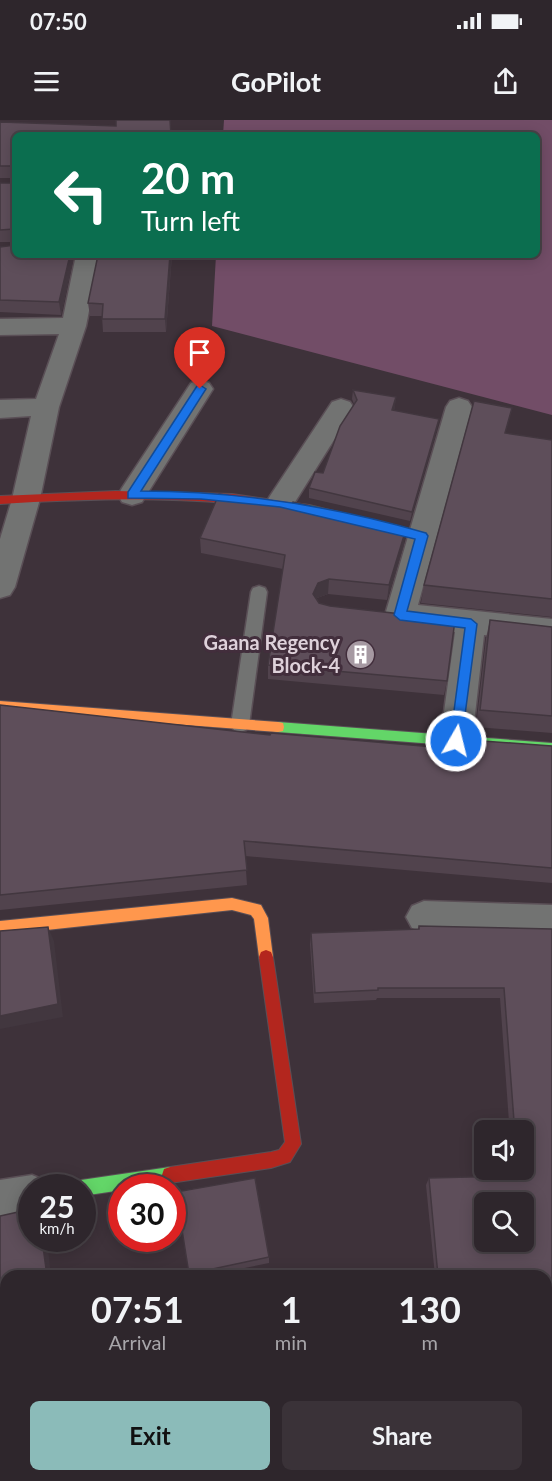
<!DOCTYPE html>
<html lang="en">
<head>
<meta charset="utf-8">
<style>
	:root { --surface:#2e262c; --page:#3a3238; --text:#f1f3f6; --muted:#a7a5a9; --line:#494348; --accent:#8bbbb9 }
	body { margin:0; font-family:Lato,sans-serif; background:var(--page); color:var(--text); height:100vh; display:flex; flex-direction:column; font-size:22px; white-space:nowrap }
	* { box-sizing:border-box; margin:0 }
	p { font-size:20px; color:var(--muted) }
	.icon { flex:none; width:33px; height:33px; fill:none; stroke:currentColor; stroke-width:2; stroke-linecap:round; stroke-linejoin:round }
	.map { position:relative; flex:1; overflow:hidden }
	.side { position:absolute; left:0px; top:1150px; width:552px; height:212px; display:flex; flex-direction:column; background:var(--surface); border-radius:18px 18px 0 0; box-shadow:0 3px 15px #0003,0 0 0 2px var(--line) }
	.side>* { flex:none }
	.hud { position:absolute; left:12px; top:12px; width:528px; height:126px; border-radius:9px; box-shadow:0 3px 15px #0003,0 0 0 2px var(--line); background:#0b6e4f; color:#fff; overflow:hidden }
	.controls { position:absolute; left:474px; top:1000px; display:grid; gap:12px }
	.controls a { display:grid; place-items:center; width:60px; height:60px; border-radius:9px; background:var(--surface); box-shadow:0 3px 15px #0003,0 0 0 2px var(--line); font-size:30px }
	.speed { position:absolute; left:18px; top:1054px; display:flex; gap:12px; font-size:30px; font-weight:700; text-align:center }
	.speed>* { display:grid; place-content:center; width:78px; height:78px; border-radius:50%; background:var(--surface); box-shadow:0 3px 15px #0003,0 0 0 2px var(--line); line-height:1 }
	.speed small { font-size:15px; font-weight:400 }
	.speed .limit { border:9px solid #d22; background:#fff; color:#111 }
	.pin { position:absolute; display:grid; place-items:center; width:51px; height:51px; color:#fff; margin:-62px -26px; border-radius:50% 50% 50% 0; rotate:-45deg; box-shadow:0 0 6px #0007 }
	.pin .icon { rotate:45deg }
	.me { position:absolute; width:66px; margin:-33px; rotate:8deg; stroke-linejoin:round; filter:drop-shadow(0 0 4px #0008) }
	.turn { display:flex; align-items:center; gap:21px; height:126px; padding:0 30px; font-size:27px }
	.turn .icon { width:78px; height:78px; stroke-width:2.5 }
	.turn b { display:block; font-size:42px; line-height:51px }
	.eta { display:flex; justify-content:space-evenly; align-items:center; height:102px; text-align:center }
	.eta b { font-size:36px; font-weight:700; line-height:42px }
	.button { display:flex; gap:12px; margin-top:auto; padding:12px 30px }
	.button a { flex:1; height:69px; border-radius:9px; background:var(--accent); color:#111; font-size:24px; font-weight:700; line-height:69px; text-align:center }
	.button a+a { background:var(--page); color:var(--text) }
	.status { display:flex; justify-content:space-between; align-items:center; height:42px; padding:0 30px; background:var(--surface); direction:ltr }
	.status svg { height:16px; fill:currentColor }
	header { display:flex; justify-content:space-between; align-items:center; height:78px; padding:0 30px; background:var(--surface); font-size:27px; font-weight:700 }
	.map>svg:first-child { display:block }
</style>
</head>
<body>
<div class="status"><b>07:50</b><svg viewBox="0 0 49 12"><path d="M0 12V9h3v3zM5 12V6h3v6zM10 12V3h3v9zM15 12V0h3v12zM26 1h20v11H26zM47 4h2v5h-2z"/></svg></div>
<header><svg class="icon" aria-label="menu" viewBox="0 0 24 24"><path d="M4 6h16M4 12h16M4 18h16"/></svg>GoPilot<svg class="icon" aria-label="share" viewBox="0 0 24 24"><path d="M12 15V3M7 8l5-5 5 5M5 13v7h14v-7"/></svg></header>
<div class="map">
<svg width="552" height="1361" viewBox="0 0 552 1361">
	<rect width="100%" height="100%" fill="#3e323a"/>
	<path fill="#724d67" d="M224,0H552V295L212,206L216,135H537V15H223Z"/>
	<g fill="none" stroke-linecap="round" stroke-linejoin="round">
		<defs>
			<path id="lane" d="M259,466L265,468L267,472L249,605L246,610L240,612L234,610L231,605L251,472L253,468Z"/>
			<g id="street">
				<path d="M76,135H100L86,206L59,287L40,379L15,467L10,475L0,478V419L12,379L31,296L0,298V280L36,279L59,214L0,215V199L63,198Z"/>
				<path d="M200,260L209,263L213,269L142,382L132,385L122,382L118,375L122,368L191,263Z"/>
				<path d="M459,278L468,281L472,287L418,485L552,499V523L484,515L472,621L467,630L456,634L445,630L440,621L455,512L400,506L389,503L385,495L446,287L450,281Z"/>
				<path d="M341,279L350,282L354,288L290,390L280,393L270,390L266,383L270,376L332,282Z"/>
				<path d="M424,781L552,785V817L424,813L412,808L406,797L412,786Z"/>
				<path d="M32,1055L46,1061L49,1068H32V1095L0,1100V1060Z"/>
				<path d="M6,1192V1234L0,1236V1194Z"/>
				<path d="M552,1235V1279L546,1281V1237Z"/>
				<path d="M172,1356H231L229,1361H170Z"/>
				<path d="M383,1356H427L429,1361H385Z"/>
			</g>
			<g id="fast">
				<path d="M309,385L422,412L428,416L422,420L305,392L303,389Z"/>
				<path d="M278,602L552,623V633L278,612L273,611L272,607L273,603Z"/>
				<path d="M170,1047L176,1049L178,1055L176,1061L170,1063L122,1068V1070L82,1076V1068H73L75,1062L81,1060Z"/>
			</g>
			<g id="slow">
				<path d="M0,581L278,602L283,603L284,607L283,611L278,612L0,591Z"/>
				<path d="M232,778L261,785L268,798L273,837L271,842L266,844L261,842L259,837L254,799L251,795L232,790L0,815V801Z"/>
			</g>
			<g id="jam">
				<path d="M116,371L232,374L309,385L315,389L309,393C206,375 104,378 0,384V376Z"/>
				<path d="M266,830L271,832L273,837L301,1024L290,1042L271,1048L170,1063L164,1061L162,1055L164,1049L170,1047L271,1032L279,1030L285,1022L259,837L261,832Z"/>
			</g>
		</defs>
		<use href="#lane" stroke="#5a4f56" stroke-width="3"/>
		<use href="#street" stroke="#5a4f56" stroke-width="3"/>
		<use href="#fast" stroke="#5a4f56" stroke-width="2"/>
		<use href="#slow" stroke="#5a4f56" stroke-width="2"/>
		<use href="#jam" stroke="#5a4f56" stroke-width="2"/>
		<use href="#lane" fill="#727372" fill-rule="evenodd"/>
		<use href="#street" fill="#727372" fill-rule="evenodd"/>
		<use href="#fast" fill="#63d668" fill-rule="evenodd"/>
		<use href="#slow" fill="#ff974d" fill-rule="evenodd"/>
		<use href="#jam" fill="#b3261e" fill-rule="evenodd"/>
	</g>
	<g fill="#51434d">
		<path d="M0,2L15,15V122H0V63H14V58H0Z"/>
		<path d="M0,127L74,135L61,195L0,192Z"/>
		<path d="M172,135L166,212H103L102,196H90L88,183Z"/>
		<path d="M353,270L396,277L394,291L437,309L410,401L309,378V368L323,353L354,284L352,279Z"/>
		<path d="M506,313L552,320V497L421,483L424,465Z"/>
		<path d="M200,418L404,424L387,480L328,474L317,478V479L319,483L447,561L444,575L268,559V545L283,449L201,433Z"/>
		<path d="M490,500L552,507V613L476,607L486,518Z"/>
		<path d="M0,585L270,615L467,629L469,620L552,626V763L245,736L247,765L0,790Z"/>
		<path d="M419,806L552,809V1189H546V1156H435L426,1065L429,1058L509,1056V1050H524V1011H504V1009L509,1002L500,878H377L376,880L314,883L310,824L311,813L418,809Z"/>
		<path d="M269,1137V1143L205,1156H190L189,1154Z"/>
		<path d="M477,1356H546L552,1361H479Z"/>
	</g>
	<g fill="#42373f">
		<path d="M70,135H74L61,195L59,182Z"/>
		<path d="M170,135H172L166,212L165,199Z"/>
		<path d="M396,277L395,287L391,300L392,290Z"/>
		<path d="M439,299L437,309L410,401L412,392Z"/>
		<path d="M406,409L404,424L387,480L389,465Z"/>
		<path d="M329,459L328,474L317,478L312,488L313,474L318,463Z"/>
		<path d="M48,807L54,821L63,897L0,909V896Z"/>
		<path d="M42,1119H47L51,1156H47Z"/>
		<path d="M6,1183V1190L0,1192V1185Z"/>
	</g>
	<g fill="#5e4e5a" stroke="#42373f" stroke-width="1.5" fill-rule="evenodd">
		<path d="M116,0H170L171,15H15V120L14,109L0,110V63H14V46H0V2L116,6Z"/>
		<path d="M15,125V135H70L59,182L0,180V127Z"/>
		<path d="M98,135H170L165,199H102L103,184L88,183Z"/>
		<path d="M353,270L396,277L392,290L439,299L412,392L309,368L315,352L323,353L340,306L357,280Z"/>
		<path d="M474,281L512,288L505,313L552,320V479L424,465Z"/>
		<path d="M219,374L290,386L293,382L315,387L406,409L389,465L329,459L318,463L313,474L319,483L330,486L455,500L447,561L268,545L285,435L200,418Z"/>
		<path d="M490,500L552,507V596L480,590Z"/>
		<path d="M0,585L270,615L271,613L468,630L469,620L552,626V748L244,721L247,750L0,775Z"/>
		<path d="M419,806L552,809V1184H546V1156H438L429,1058L515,1056L514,1050H524V1011H509L508,1002L514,1001L504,868H378V870L315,873L311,813L419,809ZM484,1083H524V1122H484Z"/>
		<path d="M48,807L58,884L0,896V811Z"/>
		<path d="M255,1058L269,1137L189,1154L176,1072Z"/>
		<path d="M32,1086V1119H42L47,1156H6V1183L0,1185V1096L27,1090L29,1087Z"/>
		<path d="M552,1304V1361H484L482,1356H546V1305Z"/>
		<path d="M319,1356H368L370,1361H303Z"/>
	</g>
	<path fill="#1a73e8" stroke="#114b97" stroke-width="1.5" d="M200,265L206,269L141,371C238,371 333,386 426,413L428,416L407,491L471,499L477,504L461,625L456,626L450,621L465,508L400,500L394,495L415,419L280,387L201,379L128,378V372L197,266Z"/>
	<defs>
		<symbol id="building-disc" viewBox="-11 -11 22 22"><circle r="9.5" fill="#a699a2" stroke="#422e3c"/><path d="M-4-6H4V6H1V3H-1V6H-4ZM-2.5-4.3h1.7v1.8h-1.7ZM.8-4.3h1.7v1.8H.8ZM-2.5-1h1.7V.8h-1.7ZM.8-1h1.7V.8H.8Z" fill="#fff"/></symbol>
	</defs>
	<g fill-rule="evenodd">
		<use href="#building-disc" x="344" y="518" width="33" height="33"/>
	</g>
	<g text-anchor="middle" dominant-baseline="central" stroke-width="6" stroke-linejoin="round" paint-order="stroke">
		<g font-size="20" font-weight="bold" fill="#ded1da" stroke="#422e3c" text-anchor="end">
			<text x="340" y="522">Gaana Regency<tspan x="340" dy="23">Block-4</tspan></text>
		</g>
	</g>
</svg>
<div class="controls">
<a><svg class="icon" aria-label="sound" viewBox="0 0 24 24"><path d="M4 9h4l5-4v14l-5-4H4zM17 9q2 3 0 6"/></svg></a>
<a><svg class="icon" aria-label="search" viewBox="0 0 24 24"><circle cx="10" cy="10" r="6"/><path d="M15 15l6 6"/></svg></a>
</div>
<div class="speed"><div>25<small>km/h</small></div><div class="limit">30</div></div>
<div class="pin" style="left:200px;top:269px;background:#d93025"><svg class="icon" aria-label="arrive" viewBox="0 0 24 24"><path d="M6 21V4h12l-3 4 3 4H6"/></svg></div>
<svg class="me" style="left:456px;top:621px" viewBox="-20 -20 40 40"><circle r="17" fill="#1a73e8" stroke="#fff" stroke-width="3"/><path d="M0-11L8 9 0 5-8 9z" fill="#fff"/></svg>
<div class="hud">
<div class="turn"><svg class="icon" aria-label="left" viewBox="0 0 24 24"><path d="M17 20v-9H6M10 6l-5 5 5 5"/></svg><div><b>20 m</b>Turn left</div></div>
</div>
<section class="side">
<div class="eta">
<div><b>07:51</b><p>Arrival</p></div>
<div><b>1</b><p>min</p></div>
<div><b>130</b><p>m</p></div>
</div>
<div class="button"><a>Exit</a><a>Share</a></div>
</section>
</div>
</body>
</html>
